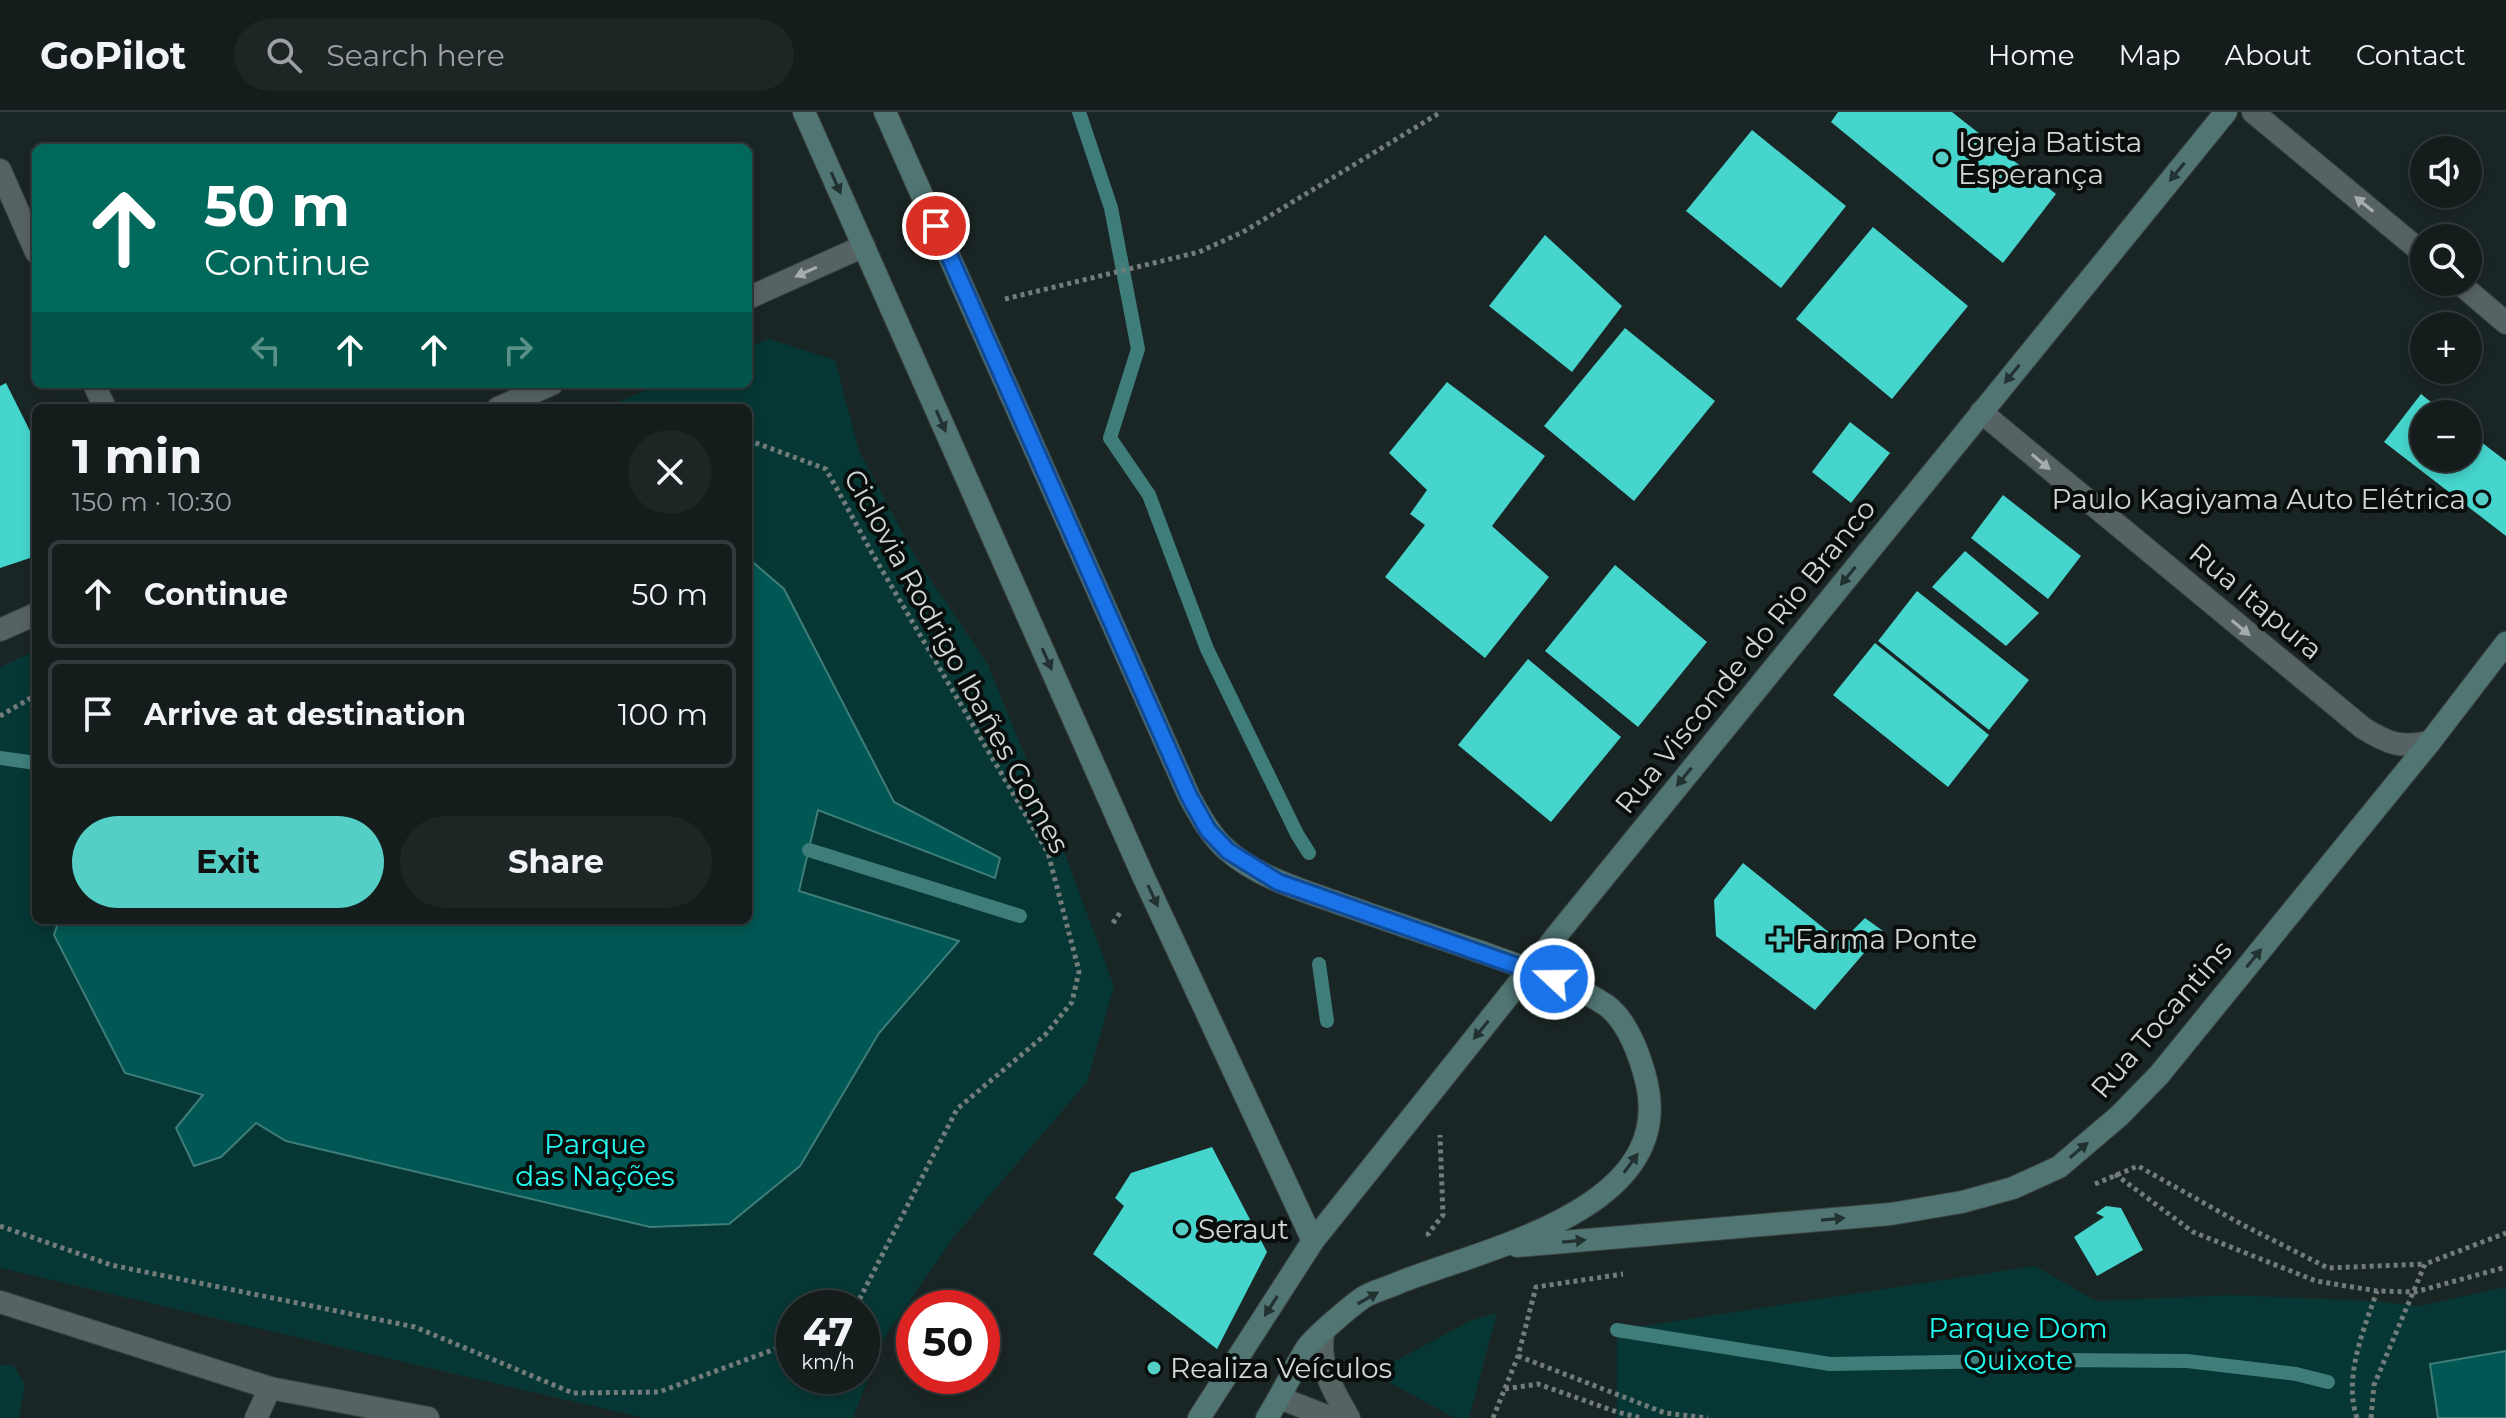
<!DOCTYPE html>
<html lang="en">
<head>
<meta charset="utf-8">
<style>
	:root { --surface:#141c1c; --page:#1d2525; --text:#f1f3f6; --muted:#9da1a3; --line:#333a3b; --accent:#55cec5 }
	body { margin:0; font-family:Montserrat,sans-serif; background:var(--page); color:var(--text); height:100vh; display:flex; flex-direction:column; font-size:30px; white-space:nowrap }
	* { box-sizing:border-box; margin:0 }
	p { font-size:26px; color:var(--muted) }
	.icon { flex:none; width:44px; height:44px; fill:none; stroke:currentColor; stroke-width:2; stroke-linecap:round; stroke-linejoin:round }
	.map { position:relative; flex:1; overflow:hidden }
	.side { position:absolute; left:32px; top:292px; width:720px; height:520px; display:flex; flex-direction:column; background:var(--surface); border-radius:12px; box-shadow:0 4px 12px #0003,0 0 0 2px var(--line) }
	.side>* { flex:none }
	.hud { position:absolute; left:32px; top:32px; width:720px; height:244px; border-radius:12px; box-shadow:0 4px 12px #0003,0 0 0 2px var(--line); background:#00695c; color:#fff; overflow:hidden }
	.tools { position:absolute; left:2410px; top:24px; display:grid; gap:16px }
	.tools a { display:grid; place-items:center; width:72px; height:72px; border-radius:50%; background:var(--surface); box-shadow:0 4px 12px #0003,0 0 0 2px var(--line); font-size:40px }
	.speed { position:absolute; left:776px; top:1178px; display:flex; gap:16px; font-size:40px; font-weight:700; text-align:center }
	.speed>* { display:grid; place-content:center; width:104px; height:104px; border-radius:50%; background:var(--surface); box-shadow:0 4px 12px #0003,0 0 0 2px var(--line); line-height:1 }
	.speed small { font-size:20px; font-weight:400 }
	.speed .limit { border:12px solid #d22; background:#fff; color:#111 }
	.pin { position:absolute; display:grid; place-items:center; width:68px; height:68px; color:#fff; margin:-34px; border:4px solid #fff; border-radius:50%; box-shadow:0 2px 8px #0007 }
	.me { position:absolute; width:88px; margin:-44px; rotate:291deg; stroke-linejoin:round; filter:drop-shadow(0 0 6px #0008) }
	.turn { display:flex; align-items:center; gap:28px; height:168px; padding:0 40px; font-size:36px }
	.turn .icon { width:104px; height:104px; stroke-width:2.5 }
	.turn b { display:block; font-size:56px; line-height:68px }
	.lanes { display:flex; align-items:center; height:76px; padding:0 40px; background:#0003; justify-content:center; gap:40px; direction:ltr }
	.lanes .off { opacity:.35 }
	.round { display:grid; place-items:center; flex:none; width:84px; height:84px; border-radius:42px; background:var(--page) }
	.headline { display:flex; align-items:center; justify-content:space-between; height:136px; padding:0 40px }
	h1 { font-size:48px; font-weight:700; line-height:60px }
	.action { display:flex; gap:16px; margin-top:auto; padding:16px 40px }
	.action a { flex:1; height:92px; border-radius:48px; background:var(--accent); color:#111; font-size:32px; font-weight:700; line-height:92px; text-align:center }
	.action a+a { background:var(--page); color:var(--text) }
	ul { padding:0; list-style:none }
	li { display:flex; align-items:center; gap:24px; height:108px; margin:0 16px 12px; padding:0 24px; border:4px solid var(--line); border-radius:12px }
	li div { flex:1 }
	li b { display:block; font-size:30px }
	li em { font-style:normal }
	header { display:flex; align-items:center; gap:48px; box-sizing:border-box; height:112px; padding:0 40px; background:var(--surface); border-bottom:2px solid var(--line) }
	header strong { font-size:38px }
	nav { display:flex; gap:44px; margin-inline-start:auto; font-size:28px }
	.search { width:560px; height:72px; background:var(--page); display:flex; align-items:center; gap:20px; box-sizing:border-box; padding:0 28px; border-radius:44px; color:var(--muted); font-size:30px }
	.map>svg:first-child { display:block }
</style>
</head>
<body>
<header>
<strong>GoPilot</strong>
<div class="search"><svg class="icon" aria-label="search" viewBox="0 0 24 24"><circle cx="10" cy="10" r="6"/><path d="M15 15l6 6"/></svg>Search here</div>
<nav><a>Home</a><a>Map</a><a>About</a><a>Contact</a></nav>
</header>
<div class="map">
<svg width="2506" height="1306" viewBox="0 0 2506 1306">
	<rect width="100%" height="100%" fill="#1a2625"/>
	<g fill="#063734" fill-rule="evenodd">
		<path d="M769,227L835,248L859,339L916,446L988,553L1066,745L1114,874L1087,970L953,1126L884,1226L853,1306H644L0,1156V555L36,539V808H748V296H604L661,272H748V235ZM794,1196H862V1264H794Z"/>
		<path d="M2035,1154L2096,1189L2231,1183L2371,1189L2420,1194L2506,1175V1306H1617V1218Z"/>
		<path d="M1497,1201L1469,1306H1455L1383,1267L1395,1249L1472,1208Z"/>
		<path d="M0,1253H13L25,1272L19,1306H0Z"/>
	</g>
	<g fill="#005753" stroke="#3e7d7a" stroke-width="2">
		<path d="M748,446L784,477L894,690L1000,746L995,766L818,698L799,779L959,829L879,921L800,1054L729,1112L650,1115L286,1029L256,1011L221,1045L194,1054L176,1016L203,983L125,961L54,823L59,808H748Z"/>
		<path d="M2506,1239V1306H2438L2430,1252Z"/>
	</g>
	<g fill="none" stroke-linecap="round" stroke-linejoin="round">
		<g stroke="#3e7d7a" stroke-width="14">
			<path d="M1079,0L1111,96L1138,237L1110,326L1149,383L1207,537L1297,722L1309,741"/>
			<path d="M0,646L36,651"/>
			<path d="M809,738L1020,804"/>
			<path d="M1319,852L1327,909"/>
			<path d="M1617,1218L1830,1252L2059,1248L2187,1249L2296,1262L2328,1270"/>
		</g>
	</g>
	<g fill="#45d5cc">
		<path d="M1838,0H1952L2056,82L2003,151L1831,10Z"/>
		<path d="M1752,18L1846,94L1781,176L1686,99Z"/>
		<path d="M1873,115L1968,194L1892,287L1796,207Z"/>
		<path d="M1545,123L1622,194L1572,260L1489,194Z"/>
		<path d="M1625,216L1715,289L1634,389L1544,314Z"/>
		<path d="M1447,270L1545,344L1492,414L1549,465L1485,546L1385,465L1425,413L1410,402L1427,378L1389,341Z"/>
		<path d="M6,271L36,331V444L0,456V274Z"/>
		<path d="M2421,282L2446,302H2424V346H2468V320L2506,349V424L2384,330Z"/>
		<path d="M1850,310L1890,341L1851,391L1812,360Z"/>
		<path d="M2003,383L2081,444L2048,487L1971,426Z"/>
		<path d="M1965,439L2039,501L2006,534L1932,475Z"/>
		<path d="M1615,453L1707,530L1638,615L1545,539Z"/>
		<path d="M1917,479L2029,568L1989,618L1878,529Z"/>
		<path d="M1875,531L1989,623L1948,675L1833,583Z"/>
		<path d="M1528,547L1621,625L1551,710L1458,633Z"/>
		<path d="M1743,751L1841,830L1865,806L1883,819L1815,898L1716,824L1714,788Z"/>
		<path d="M1212,1035L1267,1140L1217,1237L1093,1142L1124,1094L1115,1086L1131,1061Z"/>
		<path d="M2106,1094L2121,1096L2143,1138L2097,1164L2074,1125L2104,1105L2096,1101Z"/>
	</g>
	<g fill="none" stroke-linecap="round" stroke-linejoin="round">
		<defs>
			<g id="minor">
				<path d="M2253,0L2424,142"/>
				<path d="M0,58L36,140"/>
				<path d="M2458,170L2506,211"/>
				<path d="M94,272L105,296"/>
				<path d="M1981,300L2363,616C2389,632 2399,636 2430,630"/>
				<path d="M1323,1221C1318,1253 1333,1279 1349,1306"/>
				<path d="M1280,1286L1331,1306"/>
				<path d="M256,1306L270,1276"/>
			</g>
			<g id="tertiary">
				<path d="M748,186L864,134"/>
				<path d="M498,296L552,272"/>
				<path d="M0,518L36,502"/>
				<path d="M0,1190L270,1276L428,1306"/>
			</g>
			<g id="secondary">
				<path d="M804,0L1144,766L1313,1129"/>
				<path d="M885,0L1189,684C1200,704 1210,723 1227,738C1259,766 1302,778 1341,792C1389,809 1436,825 1484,841C1525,856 1569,869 1606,893C1628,909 1641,946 1647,972C1675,1099 1482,1137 1398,1171C1387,1176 1374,1179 1364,1185C1352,1193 1313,1226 1306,1237C1292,1260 1281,1284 1267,1306"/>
				<path d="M1517,1134L1891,1102L1962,1090L2013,1076L2059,1055L2119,1004L2159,963L2430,630L2506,531"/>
				<path d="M1199,1306L1313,1129L1561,818L2226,0"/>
			</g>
		</defs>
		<use href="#minor" stroke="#3a4342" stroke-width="24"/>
		<use href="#tertiary" stroke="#3a4342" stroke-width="24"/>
		<use href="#secondary" stroke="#3a4342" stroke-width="24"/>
		<g stroke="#727c7b" stroke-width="5" stroke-dasharray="4 4" stroke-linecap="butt">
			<path d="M1005,187L1199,140L1243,120L1441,0"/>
			<path d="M748,328L826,357L872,441L1048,741L1079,859L1072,890L1045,923L957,997L855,1196"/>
			<path d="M0,604L36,583"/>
			<path d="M1113,811L1122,798"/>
			<path d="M2115,1062L2193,1120L2316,1169L2377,1179L2415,1180L2506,1155"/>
			<path d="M2095,1072L2138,1054L2243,1113L2328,1156L2425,1152"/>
			<path d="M0,1114L111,1153L415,1215L573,1281L659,1280L794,1230"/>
			<path d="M1429,1124L1428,1122L1443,1103L1440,1023"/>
			<path d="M1518,1244L1665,1301L1708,1306"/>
			<path d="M1505,1277L1538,1272L1617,1300L1642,1306"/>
			<path d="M1493,1306L1518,1244L1536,1175L1623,1162"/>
			<path d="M2357,1306C2343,1265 2364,1217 2377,1179"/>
			<path d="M2371,1306L2374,1273L2425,1152L2506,1121"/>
		</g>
		<use href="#minor" stroke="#566362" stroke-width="22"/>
		<use href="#tertiary" stroke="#566362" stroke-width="22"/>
		<use href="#secondary" stroke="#507572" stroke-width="22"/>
	</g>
	<defs><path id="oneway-solid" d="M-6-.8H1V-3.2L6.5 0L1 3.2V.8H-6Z" transform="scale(2)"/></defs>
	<g fill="#223230">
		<use href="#oneway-solid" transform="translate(2177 60) rotate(129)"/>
		<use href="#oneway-solid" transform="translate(836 71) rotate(66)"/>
		<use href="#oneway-solid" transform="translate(2012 262) rotate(129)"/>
		<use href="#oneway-solid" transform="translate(941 309) rotate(66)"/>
		<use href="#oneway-solid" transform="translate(1848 464) rotate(129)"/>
		<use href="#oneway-solid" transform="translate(1047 547) rotate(66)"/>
		<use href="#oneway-solid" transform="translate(1684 665) rotate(129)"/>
		<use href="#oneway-solid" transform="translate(1153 784) rotate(65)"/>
		<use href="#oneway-solid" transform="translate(2254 846) rotate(-51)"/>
		<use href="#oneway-solid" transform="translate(1481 918) rotate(129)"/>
		<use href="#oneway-solid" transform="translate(2079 1038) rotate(-40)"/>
		<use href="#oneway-solid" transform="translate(1631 1051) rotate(-54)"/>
		<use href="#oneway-solid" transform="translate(1833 1107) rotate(-5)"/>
		<use href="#oneway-solid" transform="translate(1574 1129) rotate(-5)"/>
		<use href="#oneway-solid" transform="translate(1368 1186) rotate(-30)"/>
		<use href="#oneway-solid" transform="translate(1271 1194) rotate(123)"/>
	</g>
	<g fill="#a5aead">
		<use href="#oneway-solid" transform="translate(2364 92) rotate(-141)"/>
		<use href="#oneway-solid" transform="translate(806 160) rotate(156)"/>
		<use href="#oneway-solid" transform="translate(2041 350) rotate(40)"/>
		<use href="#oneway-solid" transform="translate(2241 516) rotate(40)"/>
	</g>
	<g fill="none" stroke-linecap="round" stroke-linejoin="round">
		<defs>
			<path id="route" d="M936,114L1189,684L1208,718L1228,739L1278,770L1554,867"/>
		</defs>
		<use href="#route" stroke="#114b97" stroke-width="20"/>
		<use href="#route" stroke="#1a73e8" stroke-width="14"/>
	</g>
	<g fill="#55cec5" stroke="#090e0d" stroke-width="3">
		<circle cx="1942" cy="46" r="8"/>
		<circle cx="2482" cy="387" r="8"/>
		<path d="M1775 815h8v8h8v8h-8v8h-8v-8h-8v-8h8z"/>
		<circle cx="1182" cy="1117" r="8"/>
		<circle cx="1154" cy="1256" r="8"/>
	</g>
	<g text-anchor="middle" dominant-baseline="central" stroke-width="8" stroke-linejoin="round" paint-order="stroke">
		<g font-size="28" fill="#d0d7d6" stroke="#090e0d" text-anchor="start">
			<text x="1958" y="30">Igreja Batista<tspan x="1958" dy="32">Esperança</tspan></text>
			<text x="2466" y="387" text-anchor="end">Paulo Kagiyama Auto Elétrica</text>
			<text x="1795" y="827">Farma Ponte</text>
			<text x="1198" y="1117">Seraut</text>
			<text x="1170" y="1256">Realiza Veículos</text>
		</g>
		<g font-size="28" fill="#d0d7d6" stroke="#090e0d">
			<text transform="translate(2256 489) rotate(40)">Rua Itapura</text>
			<text transform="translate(1745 544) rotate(-51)">Rua Visconde do Rio Branco</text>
			<text transform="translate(957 549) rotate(61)">Ciclovia Rodrigo Ibañes Gomes</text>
			<text transform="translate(2161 907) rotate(-49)">Rua Tocantins</text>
		</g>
		<g font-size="28" fill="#23faef" stroke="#090e0d">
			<text x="595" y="1032">Parque<tspan x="595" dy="32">das Nações</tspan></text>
			<text x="2018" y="1216">Parque Dom<tspan x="2018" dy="32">Quixote</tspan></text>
		</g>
	</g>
</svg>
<div class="tools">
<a><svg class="icon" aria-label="sound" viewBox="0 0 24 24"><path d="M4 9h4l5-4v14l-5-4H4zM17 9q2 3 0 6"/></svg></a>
<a><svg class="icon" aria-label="search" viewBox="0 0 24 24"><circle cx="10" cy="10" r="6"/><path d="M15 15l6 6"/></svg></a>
<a>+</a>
<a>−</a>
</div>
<div class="speed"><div>47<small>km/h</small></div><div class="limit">50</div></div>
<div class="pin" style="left:936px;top:114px;background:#d93025"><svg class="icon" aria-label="arrive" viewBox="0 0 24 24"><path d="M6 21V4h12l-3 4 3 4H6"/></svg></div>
<svg class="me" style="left:1554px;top:867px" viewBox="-20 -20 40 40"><circle r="17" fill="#1a73e8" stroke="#fff" stroke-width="3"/><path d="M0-11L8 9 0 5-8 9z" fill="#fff"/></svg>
<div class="hud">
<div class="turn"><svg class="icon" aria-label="ahead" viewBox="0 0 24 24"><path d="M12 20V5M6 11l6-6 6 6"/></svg><div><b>50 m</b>Continue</div></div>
<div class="lanes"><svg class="icon off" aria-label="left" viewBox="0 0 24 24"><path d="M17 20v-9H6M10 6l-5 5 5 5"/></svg><svg class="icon" aria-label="ahead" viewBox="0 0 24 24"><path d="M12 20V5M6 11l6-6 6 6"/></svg><svg class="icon" aria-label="ahead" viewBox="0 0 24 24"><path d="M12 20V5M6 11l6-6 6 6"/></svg><svg class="icon off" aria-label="right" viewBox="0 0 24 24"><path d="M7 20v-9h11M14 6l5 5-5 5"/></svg></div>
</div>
<section class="side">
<div class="headline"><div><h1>1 min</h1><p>150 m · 10:30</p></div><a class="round"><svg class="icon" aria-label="close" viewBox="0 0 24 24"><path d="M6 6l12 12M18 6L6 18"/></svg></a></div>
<ul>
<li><svg class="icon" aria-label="ahead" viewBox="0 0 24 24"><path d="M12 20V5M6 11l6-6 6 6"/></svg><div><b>Continue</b></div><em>50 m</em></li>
<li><svg class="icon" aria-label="arrive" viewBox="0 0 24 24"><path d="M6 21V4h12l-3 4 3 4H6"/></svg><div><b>Arrive at destination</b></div><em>100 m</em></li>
</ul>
<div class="action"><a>Exit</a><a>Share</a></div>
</section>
</div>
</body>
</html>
